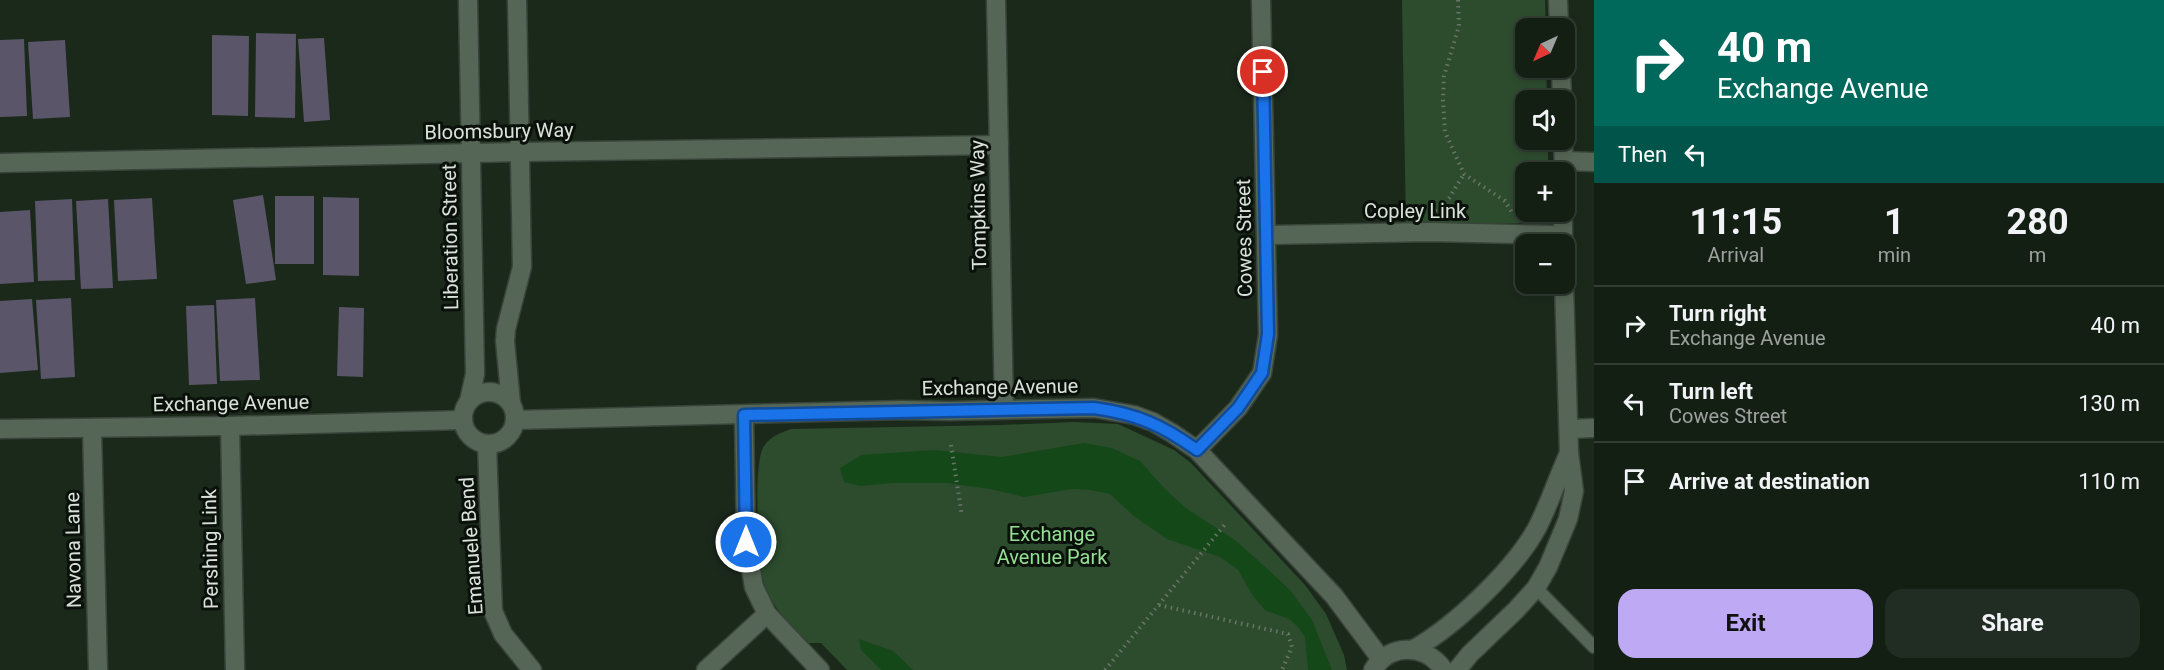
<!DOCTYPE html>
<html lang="en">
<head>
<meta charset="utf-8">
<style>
	:root { --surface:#141f14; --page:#212c22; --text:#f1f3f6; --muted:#9da2a0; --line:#333d34; --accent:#bea9f5 }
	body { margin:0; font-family:Roboto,sans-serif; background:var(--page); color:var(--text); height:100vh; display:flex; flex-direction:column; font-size:22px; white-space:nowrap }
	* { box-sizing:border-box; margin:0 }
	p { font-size:20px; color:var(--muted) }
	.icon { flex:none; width:33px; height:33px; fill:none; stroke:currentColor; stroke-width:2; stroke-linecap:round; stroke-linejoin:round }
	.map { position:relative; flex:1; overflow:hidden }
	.panel { display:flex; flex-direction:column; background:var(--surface); width:570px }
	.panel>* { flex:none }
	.top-card { background:#00695c; color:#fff; overflow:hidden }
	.needle { width:39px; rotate:224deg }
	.fabs { position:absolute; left:1515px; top:18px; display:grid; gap:12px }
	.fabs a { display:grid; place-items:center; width:60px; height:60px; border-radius:12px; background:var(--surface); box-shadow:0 3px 9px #0003,0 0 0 2px var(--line); font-size:30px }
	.pin { position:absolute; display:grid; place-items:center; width:51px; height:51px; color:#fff; margin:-26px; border:3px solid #fff; border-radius:50%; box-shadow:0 2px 6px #0007 }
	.me { position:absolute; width:66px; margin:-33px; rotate:0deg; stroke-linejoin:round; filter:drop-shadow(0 0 4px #0008) }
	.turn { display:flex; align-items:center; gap:21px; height:126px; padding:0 24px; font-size:27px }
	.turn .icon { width:78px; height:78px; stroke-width:2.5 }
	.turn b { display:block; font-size:42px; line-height:51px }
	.then { display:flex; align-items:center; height:57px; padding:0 24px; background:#0003; gap:12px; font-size:22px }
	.eta { display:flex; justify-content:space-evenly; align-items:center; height:102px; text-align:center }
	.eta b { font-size:36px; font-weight:700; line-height:42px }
	.cta { display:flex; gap:12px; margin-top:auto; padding:12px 24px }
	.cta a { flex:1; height:69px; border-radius:18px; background:var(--accent); color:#111; font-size:24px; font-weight:700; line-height:69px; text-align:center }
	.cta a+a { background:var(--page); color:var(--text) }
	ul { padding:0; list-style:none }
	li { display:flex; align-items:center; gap:18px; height:78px; padding:0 24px; border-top:2px solid var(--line) }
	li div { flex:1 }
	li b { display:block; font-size:22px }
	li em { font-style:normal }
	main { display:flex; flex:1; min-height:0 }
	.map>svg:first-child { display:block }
</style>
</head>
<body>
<main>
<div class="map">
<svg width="1594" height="670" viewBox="0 0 1594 670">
	<rect width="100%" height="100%" fill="#1b291b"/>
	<g fill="#2d4c2e">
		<path d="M1402,0H1545L1546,28H1526V68H1546L1547,100H1526V140H1548V172H1526V212H1538L1519,223L1406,226Z"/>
		<path d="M1074,422L1118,424L1174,450L1191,463L1305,585L1326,614L1344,655L1347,670H847L821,643H809C795,629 779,615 770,597C767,590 763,582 762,575C758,555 753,461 764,446C771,436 780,433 791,429L1002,425Z"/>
	</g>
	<g fill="#144818">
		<path d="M1084,443L1112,448L1140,461L1165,489L1186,508L1235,540L1262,564L1290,590L1312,620L1332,670H1308L1305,637L1298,627L1289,619L1265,610L1253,596L1238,570L1220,557L1167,539L1135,517L1110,494L1090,490L1072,489L1024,497L990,489L947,483H893L860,486L844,482L840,468L861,455L934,450L1002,457Z"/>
		<path d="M859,639L893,651L913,670H881L861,650Z"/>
	</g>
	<g fill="#5a5569">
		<path d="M256,33L296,34L295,118L255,117Z"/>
		<path d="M212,35L249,36L248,116L212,115Z"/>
		<path d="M324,38L330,120L304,122L298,39Z"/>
		<path d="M24,39L27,116L0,117V40Z"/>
		<path d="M65,40L70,117L33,119L28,42Z"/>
		<path d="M263,195L276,280L246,284L233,200Z"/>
		<rect x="275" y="196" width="39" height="68"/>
		<path d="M323,197L359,198V276L323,275Z"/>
		<path d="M152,198L157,279L118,281L114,200Z"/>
		<path d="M72,199L75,280L38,281L35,201Z"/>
		<path d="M108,199L113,288L81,289L76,201Z"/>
		<path d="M30,210L34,282L0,284V212Z"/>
		<path d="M71,298L75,377L41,379L36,300Z"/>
		<path d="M255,298L260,380L220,381L216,300Z"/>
		<path d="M32,299L38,370L0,373V301Z"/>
		<path d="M214,305L217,384L189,385L186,306Z"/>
		<path d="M339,307L364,308L363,377L337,376Z"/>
	</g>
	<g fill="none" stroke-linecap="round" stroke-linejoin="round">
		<defs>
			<path id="lane" d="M1536,588L1594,647"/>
			<g id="street">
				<path d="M468,0L475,374L469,401"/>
				<path d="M996,0L1004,409"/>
				<path d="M1558,0L1559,28"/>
				<path d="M1561,68L1562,100"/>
				<path d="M1563,140L1564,172"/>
				<path d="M1564,161L1594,162"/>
				<path d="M0,163L521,152L999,145"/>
				<path d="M1267,235L1429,232L1562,235"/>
				<path d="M1563,244V212"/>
				<circle cx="489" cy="418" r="26"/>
				<path d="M511,403L505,341L506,329L522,267L517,0"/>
				<path d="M744,415L746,542L754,587L767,614L820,670"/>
				<path d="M515,420L902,410L949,411L1094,408L1134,415L1153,422L1172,433L1197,450L1334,596L1381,659"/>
				<path d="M230,426L235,670"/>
				<path d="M0,429L230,426L463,420"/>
				<path d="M92,429L98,670"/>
				<path d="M1569,429L1594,428"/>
				<path d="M487,444L493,611L503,634L532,670"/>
				<path d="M1197,450L1238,408L1262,373L1268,335L1261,0"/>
				<path d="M1414,649C1455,626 1516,568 1538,526C1550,502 1558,477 1569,453"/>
				<path d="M706,670L767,614"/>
				<path d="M1373,670C1390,642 1426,644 1444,670"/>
				<path d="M1457,670L1470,654L1516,610L1536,588L1548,567L1568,519L1574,491L1569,453L1564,284"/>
			</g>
		</defs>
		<use href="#lane" stroke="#384439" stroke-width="15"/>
		<use href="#street" stroke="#384439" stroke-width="21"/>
		<g stroke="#697569" stroke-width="4" stroke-dasharray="1.5 4.5" stroke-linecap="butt">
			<path d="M1458,0L1459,26L1444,76L1443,100L1445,132L1464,174L1505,201L1513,214"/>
			<path d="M1435,210L1449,198L1464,174"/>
			<path d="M951,445L962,516"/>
			<path d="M1159,605L1288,634L1292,647L1282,670"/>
			<path d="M1105,670L1227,522"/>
		</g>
		<use href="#lane" stroke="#566656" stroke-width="12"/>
		<use href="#street" stroke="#566656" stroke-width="18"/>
	</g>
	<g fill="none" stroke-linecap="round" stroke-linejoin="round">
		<defs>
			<path id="route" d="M746,542L744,415L1094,408C1137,414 1162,425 1197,450L1238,408L1262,373L1268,334L1263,72"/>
		</defs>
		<use href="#route" stroke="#114b97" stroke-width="15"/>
		<use href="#route" stroke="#1a73e8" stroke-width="10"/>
	</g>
	<g text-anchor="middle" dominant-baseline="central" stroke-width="6" stroke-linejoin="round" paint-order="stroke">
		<g font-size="20" fill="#d9e2d9" stroke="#0a100a">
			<text transform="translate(499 131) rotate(-1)">Bloomsbury Way</text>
			<text transform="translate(978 205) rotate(-91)">Tompkins Way</text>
			<text x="1415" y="211">Copley Link</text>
			<text transform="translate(450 237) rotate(-91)">Liberation Street</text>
			<text transform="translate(1244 238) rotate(-91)">Cowes Street</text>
			<text transform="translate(1000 387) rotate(-1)">Exchange Avenue</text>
			<text transform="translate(231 403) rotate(-1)">Exchange Avenue</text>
			<text transform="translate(471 546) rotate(-94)">Emanuele Bend</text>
			<text transform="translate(210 549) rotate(-91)">Pershing Link</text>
			<text transform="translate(73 550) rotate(-91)">Navona Lane</text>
		</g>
		<g font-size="20" fill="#95df95" stroke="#0a100a">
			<text x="1052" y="534">Exchange<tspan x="1052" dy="23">Avenue Park</tspan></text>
		</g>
	</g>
</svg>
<div class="fabs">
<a><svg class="needle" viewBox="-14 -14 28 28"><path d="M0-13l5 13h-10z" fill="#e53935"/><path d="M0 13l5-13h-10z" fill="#9da2a0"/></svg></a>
<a><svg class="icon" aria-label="sound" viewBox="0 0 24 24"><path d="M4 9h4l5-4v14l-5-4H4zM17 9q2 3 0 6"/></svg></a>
<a>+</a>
<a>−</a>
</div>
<div class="pin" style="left:1263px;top:72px;background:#d93025"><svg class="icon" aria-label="arrive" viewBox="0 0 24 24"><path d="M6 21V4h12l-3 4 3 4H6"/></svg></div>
<svg class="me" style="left:746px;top:542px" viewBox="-20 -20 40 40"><circle r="17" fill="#1a73e8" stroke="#fff" stroke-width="3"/><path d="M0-11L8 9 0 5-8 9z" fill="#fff"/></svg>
</div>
<section class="panel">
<div class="top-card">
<div class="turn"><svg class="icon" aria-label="right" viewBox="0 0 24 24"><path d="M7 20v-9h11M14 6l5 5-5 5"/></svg><div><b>40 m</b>Exchange Avenue</div></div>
<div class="then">Then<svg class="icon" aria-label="left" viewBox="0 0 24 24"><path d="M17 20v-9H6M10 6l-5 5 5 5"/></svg></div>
</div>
<div class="eta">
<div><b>11:15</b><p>Arrival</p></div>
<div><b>1</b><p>min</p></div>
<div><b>280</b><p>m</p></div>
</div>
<ul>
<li><svg class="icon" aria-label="right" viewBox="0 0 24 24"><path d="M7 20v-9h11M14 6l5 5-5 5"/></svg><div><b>Turn right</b><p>Exchange Avenue</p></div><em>40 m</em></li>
<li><svg class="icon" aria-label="left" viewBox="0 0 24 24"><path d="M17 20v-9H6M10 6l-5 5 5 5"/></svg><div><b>Turn left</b><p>Cowes Street</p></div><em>130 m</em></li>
<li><svg class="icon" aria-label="arrive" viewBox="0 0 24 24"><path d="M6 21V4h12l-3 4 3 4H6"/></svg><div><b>Arrive at destination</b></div><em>110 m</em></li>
</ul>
<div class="cta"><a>Exit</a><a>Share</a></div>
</section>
</main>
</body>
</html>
